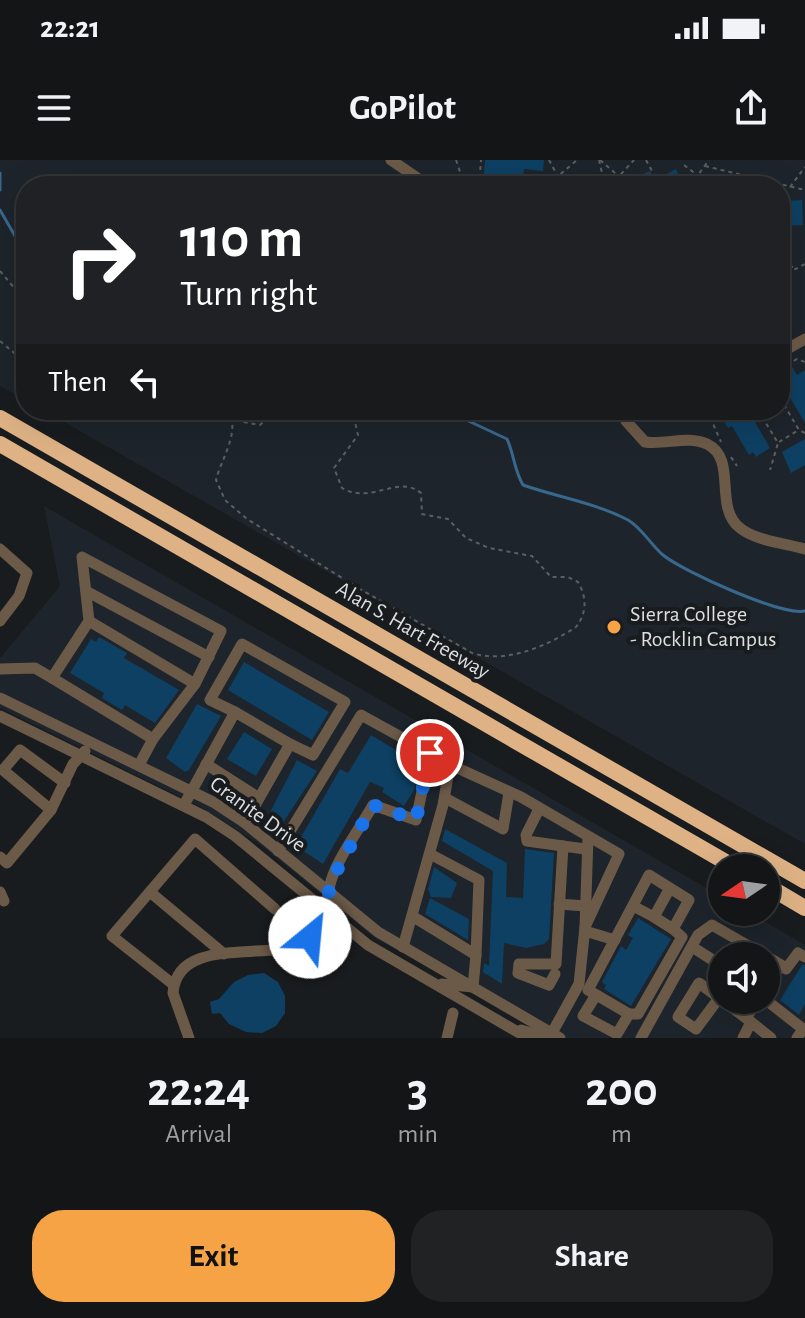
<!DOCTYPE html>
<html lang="en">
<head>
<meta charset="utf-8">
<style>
	:root { --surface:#131516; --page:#202223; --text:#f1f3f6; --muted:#9d9fa1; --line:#323435; --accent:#f5a345 }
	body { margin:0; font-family:"Alegreya Sans",sans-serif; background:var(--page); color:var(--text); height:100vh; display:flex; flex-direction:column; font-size:30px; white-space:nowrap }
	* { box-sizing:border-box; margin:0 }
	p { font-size:26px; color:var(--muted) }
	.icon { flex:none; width:44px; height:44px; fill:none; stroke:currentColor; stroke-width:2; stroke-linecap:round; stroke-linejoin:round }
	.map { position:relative; height:878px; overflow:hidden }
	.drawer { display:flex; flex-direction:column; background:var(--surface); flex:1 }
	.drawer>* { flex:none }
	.banner { position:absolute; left:16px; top:16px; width:774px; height:244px; border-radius:32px; box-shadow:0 8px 32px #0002,0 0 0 2px var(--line); background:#202124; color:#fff; overflow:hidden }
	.needle { width:52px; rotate:257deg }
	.buttons { position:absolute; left:708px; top:694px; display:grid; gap:16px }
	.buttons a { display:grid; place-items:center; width:72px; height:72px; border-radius:50%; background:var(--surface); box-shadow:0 8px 32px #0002,0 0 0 2px var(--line); font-size:40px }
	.pin { position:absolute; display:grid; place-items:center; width:68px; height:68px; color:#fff; margin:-34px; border:4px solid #fff; border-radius:50%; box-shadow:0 2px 8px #0007 }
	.me { position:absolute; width:88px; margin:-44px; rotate:28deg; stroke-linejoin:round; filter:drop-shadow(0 0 6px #0008) }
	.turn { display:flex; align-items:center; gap:28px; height:168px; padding:0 32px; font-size:36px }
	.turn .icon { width:104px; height:104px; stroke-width:2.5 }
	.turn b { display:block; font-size:56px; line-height:68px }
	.then { display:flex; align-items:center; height:76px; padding:0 32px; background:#0003; gap:16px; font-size:30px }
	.eta { display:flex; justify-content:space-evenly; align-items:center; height:136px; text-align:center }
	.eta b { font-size:48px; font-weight:700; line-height:56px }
	.action { display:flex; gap:16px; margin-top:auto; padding:16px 32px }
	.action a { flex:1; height:92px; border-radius:32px; background:var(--accent); color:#111; font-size:32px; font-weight:700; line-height:92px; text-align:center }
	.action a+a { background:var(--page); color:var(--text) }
	.status { display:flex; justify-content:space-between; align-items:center; height:56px; padding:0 40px; background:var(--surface); direction:ltr }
	.status svg { height:22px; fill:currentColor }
	header { display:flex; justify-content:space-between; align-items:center; height:104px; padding:0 32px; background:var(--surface); font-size:36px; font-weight:700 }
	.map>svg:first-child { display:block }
</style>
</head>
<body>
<div class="status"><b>22:21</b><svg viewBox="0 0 49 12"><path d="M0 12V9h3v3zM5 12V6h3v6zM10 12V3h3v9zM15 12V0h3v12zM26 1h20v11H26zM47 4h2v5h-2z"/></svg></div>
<header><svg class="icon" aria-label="menu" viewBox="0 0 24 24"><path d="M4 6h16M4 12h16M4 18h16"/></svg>GoPilot<svg class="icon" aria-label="share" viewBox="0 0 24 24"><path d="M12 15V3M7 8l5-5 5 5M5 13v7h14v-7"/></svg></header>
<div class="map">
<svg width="805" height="878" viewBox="0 0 805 878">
	<rect width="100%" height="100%" fill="#191c1e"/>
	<g fill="#1d242b" fill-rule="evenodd">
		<path d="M0,0H805V684L43,250H780V26H26V241L0,226Z"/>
		<path d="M44,346L722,737V752H748L805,785V878H562L376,779L259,684L199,646L0,548V498L60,426ZM722,796H766V840H722Z"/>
	</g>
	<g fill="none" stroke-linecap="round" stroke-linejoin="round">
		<g stroke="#39688d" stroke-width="3">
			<path d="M0,13V30"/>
			<path d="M0,50L26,95"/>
			<path d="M454,250L462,258L507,279C514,294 514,310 523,325C557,337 596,343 628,360C642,368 651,385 663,395C684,412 782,456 805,451"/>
		</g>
	</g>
	<g fill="#0d4063">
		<path d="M485,0H544L543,11L524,9L523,19L504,17L503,26L483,24Z"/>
		<path d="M676,9L684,26H643L646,25L641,15L650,11L655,20Z"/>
		<path d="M802,40L803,65L783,66V41Z"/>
		<path d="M792,207L797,215L805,210V263L782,224L789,220L784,211Z"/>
		<path d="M717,250H758L751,255L770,288L756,297L753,292L749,295L732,266L728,268Z"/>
		<path d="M805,279V305L791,313L782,292Z"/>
		<path d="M99,477L127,493L124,498L179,530L155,563L125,545L122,550L102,538L104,533L70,513L91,479L96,482Z"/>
		<path d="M244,502L329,552L312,580L228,530Z"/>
		<path d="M197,544L221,556L189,610L185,612L166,598Z"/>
		<path d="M244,572L272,589L256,616L227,599Z"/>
		<path d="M371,575L419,604L414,630L404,646L382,632L384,628L370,622L323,704L296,686L340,609L348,613Z"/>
		<path d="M297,600L317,611L278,670L265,662Z"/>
		<path d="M445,669L507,703L506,737L523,738L525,689L554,693L549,779L544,784L526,788L504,783L502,824L483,812L484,803L489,806L493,711L442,681Z"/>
		<path d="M434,707L457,723L451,738L431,737L428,729Z"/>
		<path d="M430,738L469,759L468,780L425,754Z"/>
		<path d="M638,758L671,779L631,846L604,829L606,825L602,822L621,786L626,790L633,778L628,775Z"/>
		<path d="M802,805H805V844L799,855L780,840Z"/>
		<path d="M264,813L278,822L285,836V853L276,866L262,873L246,872L229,864L220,853L212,854L210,842L219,839L234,822L248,815Z"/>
	</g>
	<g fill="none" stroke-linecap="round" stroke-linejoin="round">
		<g stroke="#5c5f61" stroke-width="2" stroke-dasharray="4 4" stroke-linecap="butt">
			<path d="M456,0L465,26"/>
			<path d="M549,0L563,26"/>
			<path d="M599,0L605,26"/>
			<path d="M600,0L630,26"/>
			<path d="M646,0L660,26"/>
			<path d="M684,5L697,15"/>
			<path d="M705,6L805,30"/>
			<path d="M679,15L688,26"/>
			<path d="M490,25L491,26"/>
			<path d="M452,26L458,11"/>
			<path d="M479,26L481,0"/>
			<path d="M540,26L557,17L577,0"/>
			<path d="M610,26L634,0"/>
			<path d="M690,26L709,0"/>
			<path d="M719,26L727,19"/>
			<path d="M790,27L805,7"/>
			<path d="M780,92L793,108"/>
			<path d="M0,111L26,142V149"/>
			<path d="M780,117L805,104"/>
			<path d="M0,181L26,203"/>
			<path d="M780,209L797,199L805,202"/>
			<path d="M780,220H789"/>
			<path d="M780,238L799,270L805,273"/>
			<path d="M214,250L243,262L260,265L276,250"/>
			<path d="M707,250L721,282"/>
			<path d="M758,250L778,283L770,310"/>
			<path d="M231,257C237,277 221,300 216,320L225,340L247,359L360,429L472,493C507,504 547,486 576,467C587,453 587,437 578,422L568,417H551L532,396L489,388L466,378L448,359L422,354L421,333C398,314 371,345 342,328L334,308L358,275L355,262L342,250"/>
			<path d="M779,282L797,271"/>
			<path d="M731,297L737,306"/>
		</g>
		<g stroke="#6c5a48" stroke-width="11">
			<path d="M391,0L429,26"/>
			<path d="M780,193L805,179"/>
			<path d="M623,250L626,261L645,282C665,285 688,275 707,284C738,299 713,347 740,368C756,381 785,383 805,389"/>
			<path d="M0,389L27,413L19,436L0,461"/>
			<path d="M86,431L209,497"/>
			<path d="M0,509L35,508L52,518L89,461L82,397L221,471L195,524L89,461"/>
			<path d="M52,518L153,579"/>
			<path d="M0,538L213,642L245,663L378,772L560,878"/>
			<path d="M235,552L290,584"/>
			<path d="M0,556L206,657L235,676L368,785L528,878"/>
			<path d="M206,604L259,638"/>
			<path d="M139,605L153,579L195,524"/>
			<path d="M445,638L503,669L509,633"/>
			<path d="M184,645L235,552L210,540L242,484L345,542L313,595L290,584L245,663"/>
			<path d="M539,649L526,675L527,681L563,686"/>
			<path d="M51,650L3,610L20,590L65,623"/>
			<path d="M430,694L479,720L476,795"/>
			<path d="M0,697L7,703L51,650L73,604L85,591"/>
			<path d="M0,732L4,741"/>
			<path d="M150,732L224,794"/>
			<path d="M559,744L585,746"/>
			<path d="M633,746L654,757"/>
			<path d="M412,756L476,795L473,827L442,824"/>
			<path d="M585,771L615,780"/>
			<path d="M292,787L296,809L328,793"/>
			<path d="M403,787L443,645L449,610L453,606L521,637L619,694L585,767"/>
			<path d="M697,790L722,806"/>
			<path d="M766,796L781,805L766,827"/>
			<path d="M781,805L786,809L798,793L805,797"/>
			<path d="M555,814L549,825L518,813L519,804H556L563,686L585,689"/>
			<path d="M174,825L112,776L195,679L275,749"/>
			<path d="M596,835L583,856L617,874L629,854L588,830L649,715L689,740L673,769L654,757L670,728"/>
			<path d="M719,838L696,869L678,857L699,823L746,858"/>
			<path d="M758,840L746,858L771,878"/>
			<path d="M766,840L803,869L797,878"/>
			<path d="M629,854H638L682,777L673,769"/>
			<path d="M521,870L544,877L552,873L579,824L585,767L588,677"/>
			<path d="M189,878L173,833C177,776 266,800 301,784C328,772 324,744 331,721C338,697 361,667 373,645L416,660L430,593L361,555L278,691"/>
			<path d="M447,878L453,853"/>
			<path d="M641,878L698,775L712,765L766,796"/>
			<path d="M743,878L751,862"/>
		</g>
		<g stroke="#deb285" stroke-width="16">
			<path d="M0,258L805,721"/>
			<path d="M0,284L736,708"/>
			<path d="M766,725L805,748"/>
		</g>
	</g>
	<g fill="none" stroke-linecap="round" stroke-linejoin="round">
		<path stroke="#1a73e8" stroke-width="14" stroke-dasharray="0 25.2" d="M310,777L323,761L331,721L373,645L416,660L430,593"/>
	</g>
	<circle fill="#f5a345" stroke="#191c1e" stroke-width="3" cx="614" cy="467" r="8"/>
	<g text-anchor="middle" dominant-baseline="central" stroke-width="8" stroke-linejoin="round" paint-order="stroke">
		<g font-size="22" fill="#dcdee0" stroke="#191c1e" text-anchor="start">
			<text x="630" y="454">Sierra College<tspan x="630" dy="25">- Rocklin Campus</tspan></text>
		</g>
		<g font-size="22" fill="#dcdee0" stroke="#191c1e">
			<text transform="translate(413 470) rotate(30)">Alan S. Hart Freeway</text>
			<text transform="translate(258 654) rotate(36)">Granite Drive</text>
		</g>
	</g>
</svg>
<div class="buttons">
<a><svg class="needle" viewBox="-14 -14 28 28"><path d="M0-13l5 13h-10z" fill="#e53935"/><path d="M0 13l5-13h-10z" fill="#9d9fa1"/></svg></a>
<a><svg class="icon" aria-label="sound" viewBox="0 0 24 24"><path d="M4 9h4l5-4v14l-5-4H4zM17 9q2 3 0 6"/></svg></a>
</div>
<div class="pin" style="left:430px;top:593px;background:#d93025"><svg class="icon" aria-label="arrive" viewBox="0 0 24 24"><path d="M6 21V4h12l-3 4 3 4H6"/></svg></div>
<svg class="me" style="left:310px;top:777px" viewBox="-20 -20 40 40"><circle r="19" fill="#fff"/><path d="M0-13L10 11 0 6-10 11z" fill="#1a73e8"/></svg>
<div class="banner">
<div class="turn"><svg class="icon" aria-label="right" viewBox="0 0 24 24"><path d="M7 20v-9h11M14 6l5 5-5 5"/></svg><div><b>110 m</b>Turn right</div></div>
<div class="then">Then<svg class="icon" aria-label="left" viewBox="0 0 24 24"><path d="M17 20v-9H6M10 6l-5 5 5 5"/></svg></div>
</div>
</div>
<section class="drawer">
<div class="eta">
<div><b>22:24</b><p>Arrival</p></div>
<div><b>3</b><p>min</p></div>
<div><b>200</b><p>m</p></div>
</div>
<div class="action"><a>Exit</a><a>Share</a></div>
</section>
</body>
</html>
